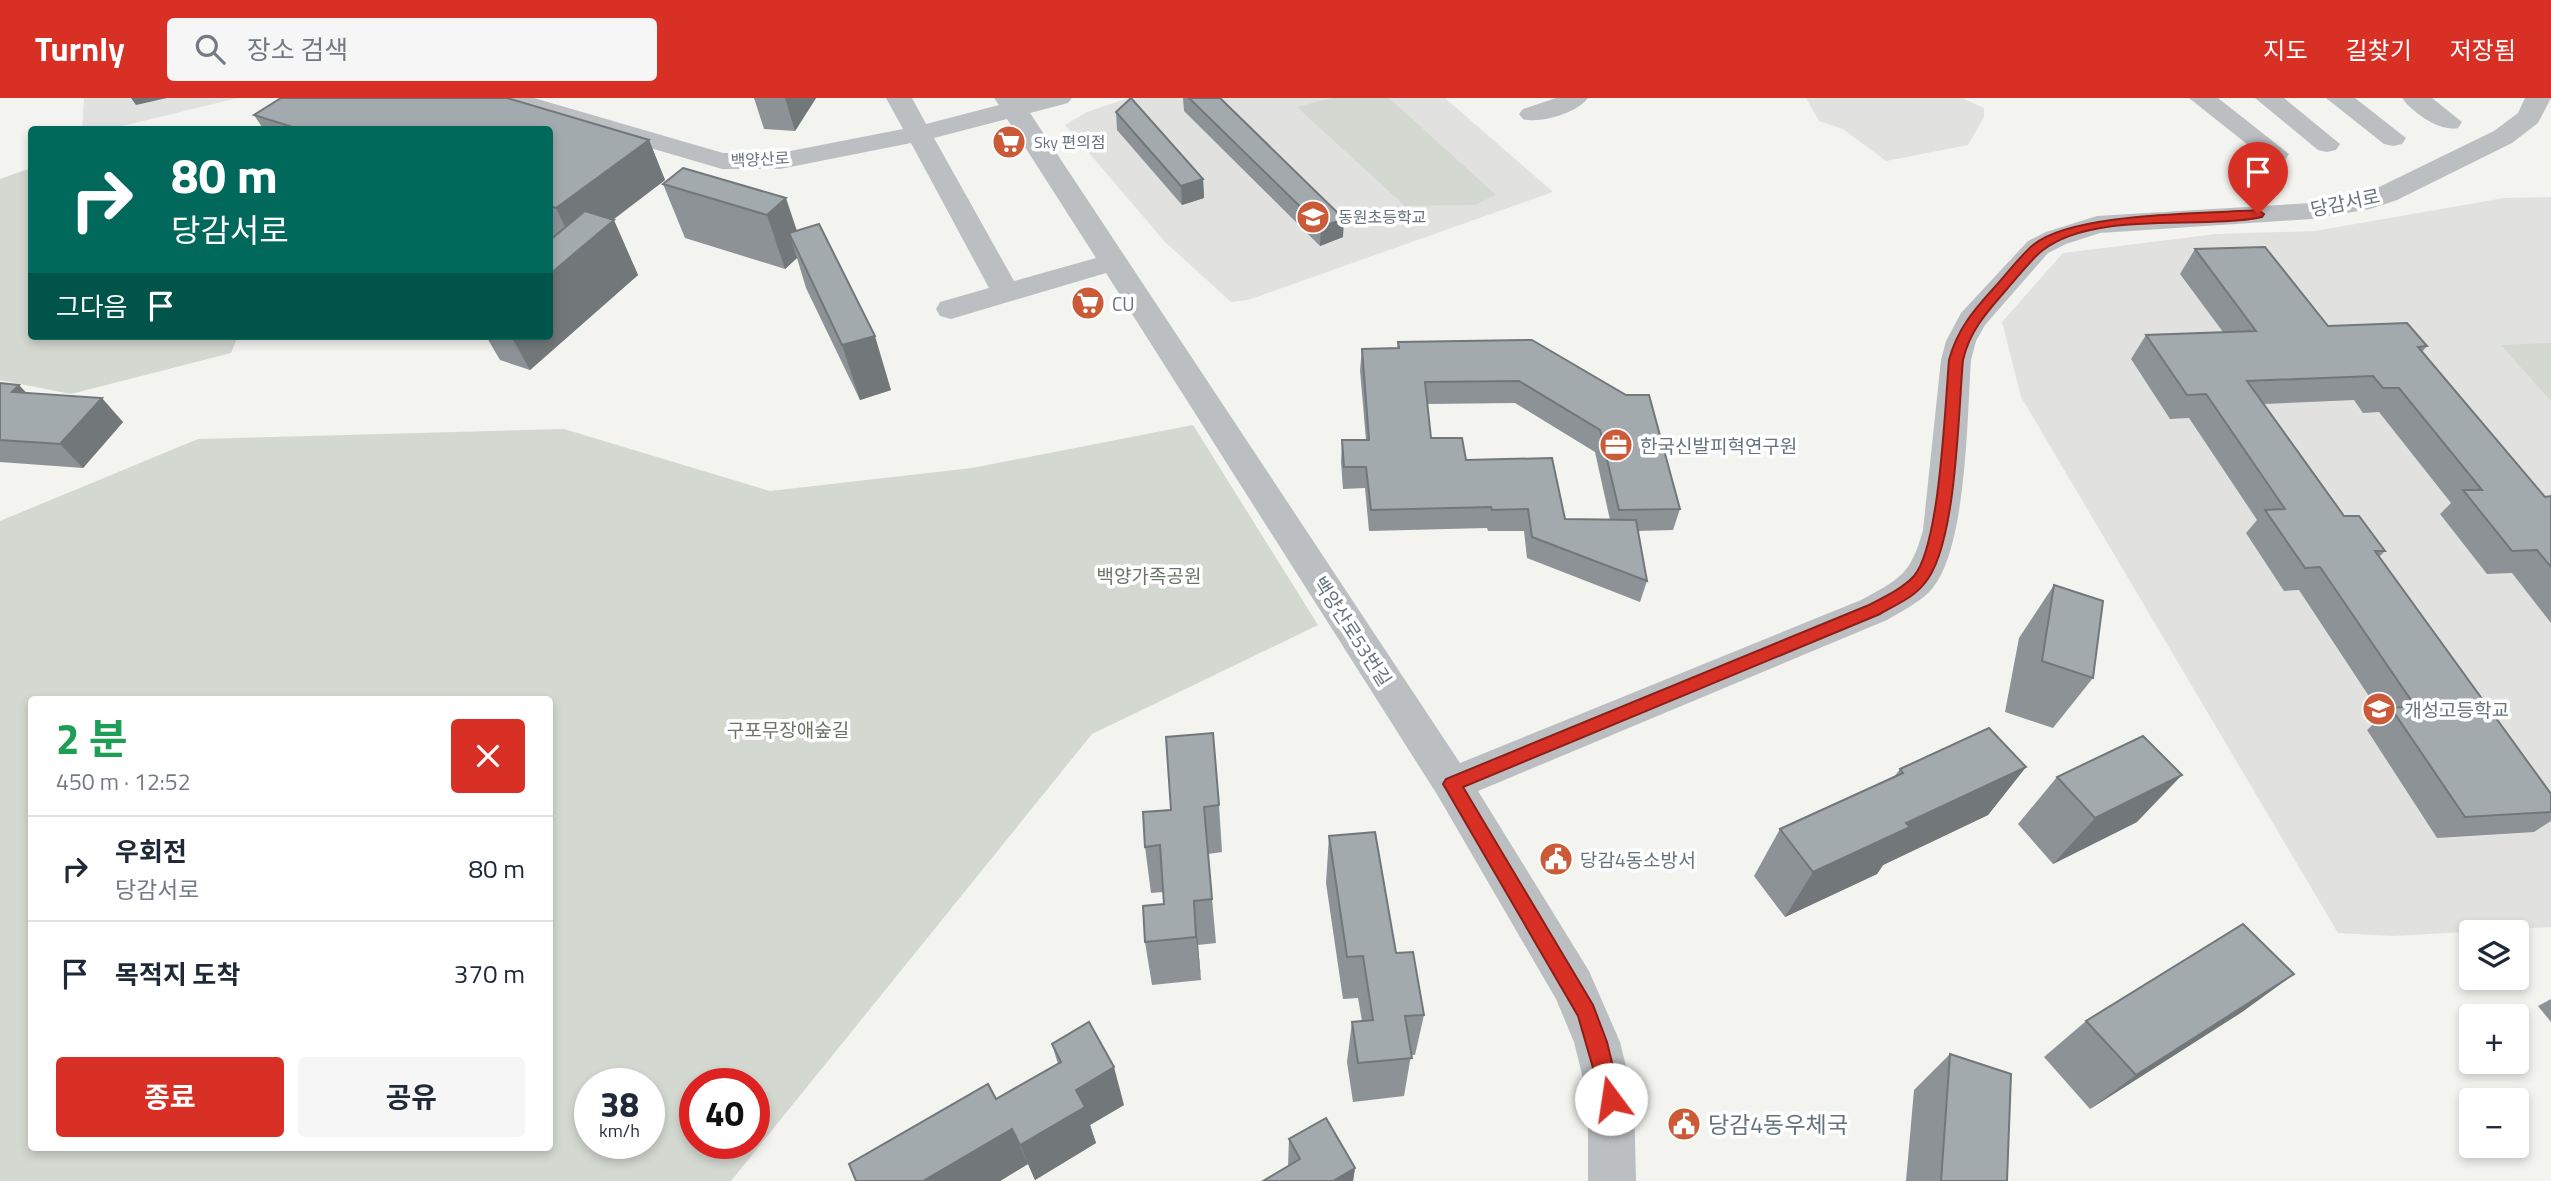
<!DOCTYPE html>
<html lang="ko">
<head>
<meta charset="utf-8">
<style>
	:root { --surface:#fff; --page:#f6f6f7; --text:#1f2937; --muted:#747a83; --line:#e0e1e3; --accent:#d93025 }
	body { margin:0; font-family:"Titillium Web","Noto Sans KR",sans-serif; background:var(--page); color:var(--text); height:100vh; display:flex; flex-direction:column; font-size:26px; white-space:nowrap }
	* { box-sizing:border-box; margin:0 }
	p { font-size:23px; color:var(--muted) }
	.icon { flex:none; width:38px; height:38px; fill:none; stroke:currentColor; stroke-width:2; stroke-linecap:round; stroke-linejoin:round }
	.map { position:relative; flex:1; overflow:hidden }
	.side { position:absolute; left:28px; top:598px; width:525px; height:455px; display:flex; flex-direction:column; background:var(--surface); border-radius:7px; box-shadow:0 4px 10px #0003 }
	.side>* { flex:none }
	.hud { position:absolute; left:28px; top:28px; width:525px; height:214px; border-radius:7px; box-shadow:0 4px 10px #0003; background:#00695c; color:#fff; overflow:hidden }
	.controls { position:absolute; left:2459px; top:822px; display:grid; gap:14px }
	.controls a { display:grid; place-items:center; width:70px; height:70px; border-radius:7px; background:var(--surface); box-shadow:0 4px 10px #0003; font-size:35px }
	.speed { position:absolute; left:574px; top:970px; display:flex; gap:14px; font-size:35px; font-weight:700; text-align:center }
	.speed>* { display:grid; place-content:center; width:91px; height:91px; border-radius:50%; background:var(--surface); box-shadow:0 4px 10px #0003; line-height:1 }
	.speed small { font-size:18px; font-weight:400 }
	.speed .limit { border:10px solid #d22; background:#fff; color:#111 }
	.pin { position:absolute; display:grid; place-items:center; width:60px; height:60px; color:#fff; margin:-72px -30px; border-radius:50% 50% 50% 0; rotate:-45deg; box-shadow:0 0 7px #0007 }
	.pin .icon { rotate:45deg }
	.me { position:absolute; width:77px; margin:-38px; rotate:346deg; stroke-linejoin:round; filter:drop-shadow(0 0 5px #0008) }
	.turn { display:flex; align-items:center; gap:24px; height:147px; padding:0 28px; font-size:32px }
	.turn .icon { width:91px; height:91px; stroke-width:2.5 }
	.turn b { display:block; font-size:49px; line-height:60px }
	.then { display:flex; align-items:center; height:66px; padding:0 28px; background:#0003; gap:14px; font-size:26px }
	.round { display:grid; place-items:center; flex:none; width:74px; height:74px; border-radius:7px; background:var(--page) }
	.head { display:flex; align-items:center; justify-content:space-between; height:119px; padding:0 28px }
	h1 { font-size:42px; font-weight:700; line-height:52px; color:#1e9e55 }
	.action { display:flex; gap:14px; margin-top:auto; padding:14px 28px }
	.action a { flex:1; height:80px; border-radius:7px; background:var(--accent); color:#fff; font-size:28px; font-weight:700; line-height:80px; text-align:center }
	.action a+a { background:var(--page); color:var(--text) }
	ul { padding:0; list-style:none }
	li { display:flex; align-items:center; gap:21px; height:105px; padding:0 28px; border-top:2px solid var(--line) }
	li div { flex:1 }
	li b { display:block; font-size:26px }
	li em { font-style:normal }
	header { display:flex; align-items:center; gap:42px; box-sizing:border-box; height:98px; padding:0 35px; background:var(--accent); color:#fff }
	header strong { font-size:33px }
	nav { display:flex; gap:38px; margin-inline-start:auto; font-size:24px }
	.search { width:490px; height:63px; background:var(--page); display:flex; align-items:center; gap:18px; box-sizing:border-box; padding:0 24px; border-radius:7px; color:var(--muted); font-size:26px }
	.map>svg:first-child { display:block }
</style>
</head>
<body>
<header>
<strong>Turnly</strong>
<div class="search"><svg class="icon" aria-label="search" viewBox="0 0 24 24"><circle cx="10" cy="10" r="6"/><path d="M15 15l6 6"/></svg>장소 검색</div>
<nav><a>지도</a><a>길찾기</a><a>저장됨</a></nav>
</header>
<div class="map">
<svg width="2551" height="1083" viewBox="0 0 2551 1083">
	<rect width="100%" height="100%" fill="#f3f3f0"/>
	<g fill="#e1e2e0">
		<path d="M84,0H238L110,31L82,32Z"/>
		<path d="M1128,0H1445L1553,94L1248,202L1231,204L1165,144L1065,27L1087,14Z"/>
		<path d="M1806,0H1962L1984,10V19L1968,47L1886,63L1843,31L1819,23Z"/>
		<path d="M2551,99V829L2393,838L2338,835L2021,299L2002,224L2063,155L2216,136L2315,133L2504,100Z"/>
	</g>
	<g fill="#d3d8d0" fill-rule="evenodd">
		<path d="M1332,0H1389L1496,97L1475,107L1405,108L1297,9Z"/>
		<path d="M31,70L32,238H238L231,255L71,296L0,282V81Z"/>
		<path d="M2551,245V303L2501,247Z"/>
		<path d="M1193,327L1318,527L1092,636L731,1083H0V423L198,341L564,331L770,393L972,370ZM550,602V1050H32V602ZM649,985V1045H590V985ZM754,985V1045H695V985Z"/>
	</g>
	<g fill="none" stroke-linecap="round" stroke-linejoin="round">
		<g fill="#bbbfc1" fill-rule="evenodd">
			<path d="M493,0H534L723,55H780L903,31L886,0H912L926,26L999,7L994,0H1072L1068,5L1030,15L1460,665L1861,502C1900,481 1911,476 1923,432L1941,262L1946,243L1961,215L2028,143L2046,134L2097,118L2311,105L2355,97L2377,90L2494,33L2518,15L2525,0H2551L2538,25L2512,45L2397,102L2370,111L2311,121L2100,135L2066,146L2048,155L1985,227L1976,243L1971,262C1967,318 1967,452 1931,492C1919,505 1902,513 1887,522L1478,693L1589,873L1620,944L1634,1001L1636,1083H1588V1001L1574,944L1556,901L1438,698L1106,175L951,221L940,218L936,211L940,204L989,190L911,45L780,71H722L497,5ZM1007,21L1096,160L1014,183L934,40Z"/>
			<path d="M1556,0H1588C1577,15 1540,26 1523,21L1519,16L1523,11Z"/>
			<path d="M2189,0H2218L2289,56L2285,62L2276,64L2267,62Z"/>
			<path d="M2255,0H2284L2340,46L2336,52L2327,54L2318,52Z"/>
			<path d="M2326,0H2355L2406,40L2402,46L2393,48L2384,46Z"/>
			<path d="M2402,0H2432L2462,24L2458,30C2440,34 2413,15 2402,0Z"/>
		</g>
	</g>
	<g fill="#8c9296" fill-rule="evenodd">
		<path d="M281,0H507L649,42L665,82L613,122L638,177L530,272L500,262L486,238H550V32H264L254,17Z"/>
		<path d="M754,0H816L795,33L764,31Z"/>
		<path d="M1183,0H1220L1343,139L1320,148L1184,13Z"/>
		<path d="M1116,14L1203,81L1204,100L1182,107L1117,32Z"/>
		<path d="M683,70L797,132L891,292L860,302L806,190L797,160L785,171L685,140L663,86Z"/>
		<path d="M2195,151L2328,228L2427,248L2422,254L2545,399L2551,398V525L2512,475L2487,476L2440,416L2451,405L2379,314L2363,315L2354,302L2263,306L2344,418L2385,453L2379,459L2551,696V723L2534,734L2437,740L2367,632L2382,618L2299,492L2284,493L2246,435L2257,422L2189,320L2170,321L2131,261L2146,237L2223,234L2180,176Z"/>
		<path d="M1532,242L1680,411L1673,432L1638,433L1647,483L1640,504L1527,460L1524,433H1488L1487,430L1369,433L1365,390L1343,391L1341,364L1342,342H1366L1360,272L1362,251L1397,250L1398,244ZM1515,305L1595,354L1610,422L1565,421L1466,362L1431,340L1427,306Z"/>
		<path d="M0,285L27,295L123,324L83,370L0,364Z"/>
		<path d="M2054,487L2093,580L2053,630L2005,614L2019,540Z"/>
		<path d="M2026,669L1988,717L1883,767L1877,776L1785,819L1754,778L1780,731L1894,679L1900,671Z"/>
		<path d="M2057,679L2137,724L2053,766L2018,726Z"/>
		<path d="M1219,707L1222,754L1208,756L1216,845L1198,847L1201,882L1152,887L1145,844L1164,806L1163,794L1151,795L1145,749L1143,714Z"/>
		<path d="M1329,738L1396,855L1424,917L1415,957H1411L1404,998L1353,1004L1347,964L1352,924L1362,923L1358,900L1343,901L1326,785Z"/>
		<path d="M2294,876L2242,914L2090,1011L2044,959L2086,923Z"/>
		<path d="M2551,901V924L2538,908Z"/>
		<path d="M1052,946L1124,1007L1090,1027L1096,1045L1035,1082L1028,1066L1000,1083H856L1058,966Z"/>
		<path d="M1950,956L2007,1083H1906L1914,992Z"/>
		<path d="M1289,1041L1355,1070L1353,1083H1263L1288,1068Z"/>
	</g>
	<g fill="#72777a">
		<path d="M131,0H167L136,7Z"/>
		<path d="M785,0H816L795,33Z"/>
		<path d="M649,42L665,82L575,150L556,110Z"/>
		<path d="M1203,81L1204,100L1182,107L1181,88Z"/>
		<path d="M786,100L804,154L789,135L797,160L785,171L767,117Z"/>
		<path d="M1344,121L1343,139L1320,148L1321,129Z"/>
		<path d="M614,122L638,177L530,272L511,238H550V176Z"/>
		<path d="M875,238L891,292L860,302L842,247Z"/>
		<path d="M19,287L42,311L12,294Z"/>
		<path d="M102,300L123,324L83,370L60,346Z"/>
		<path d="M2026,669L1988,717L1883,767L1877,776L1785,819L1813,774L1906,725Z"/>
		<path d="M2182,677L2137,724L2053,766L2095,720Z"/>
		<path d="M1194,803L1198,847L1201,882L1196,839Z"/>
		<path d="M2294,876L2242,914L2090,1011L2136,977Z"/>
		<path d="M1114,969L1124,1007L1090,1027L1096,1045L1035,1082L1020,1047L1076,992Z"/>
		<path d="M1012,1031L1028,1066L1000,1083H923Z"/>
		<path d="M1355,1070L1353,1083H1333Z"/>
	</g>
	<g fill="#a3aaae" stroke="#72777a" stroke-width="2">
		<path d="M281,0H507L649,42L556,110L550,108V32H302L254,17Z"/>
		<path d="M1131,0L1203,81L1181,88L1116,14Z"/>
		<path d="M1189,0H1220L1344,121L1321,129Z"/>
		<path d="M683,70L786,100L767,117L663,86Z"/>
		<path d="M585,113L614,122L550,176V142Z"/>
		<path d="M819,126L875,238L842,247L789,135Z"/>
		<path d="M2265,149L2328,228L2407,225L2427,248L2418,249L2545,399L2551,398V469L2537,452L2512,453L2463,392H2482L2399,290H2383L2373,278L2247,283L2344,418H2359L2385,453H2375L2551,696V714L2465,719L2391,610L2415,608L2320,469L2305,470L2265,412L2285,411L2206,296L2187,297L2146,237L2256,233L2195,151Z"/>
		<path d="M1532,242L1626,297H1649L1680,411L1619,412L1600,332L1519,283L1425,284L1431,340H1462L1466,362L1552,360L1565,421L1636,422L1647,483L1532,439L1528,411L1492,412L1491,409L1371,412L1366,369H1344L1342,342H1369L1362,251L1399,250L1398,244Z"/>
		<path d="M0,285L19,287L12,294L102,300L60,346L0,342Z"/>
		<path d="M2054,487L2103,503L2093,580L2042,563Z"/>
		<path d="M1989,630L2026,669L1906,725L1910,729L1813,774L1780,731L1903,675L1900,671Z"/>
		<path d="M1213,635L1219,707L1204,709L1212,801L1194,803L1196,839L1145,844L1143,808L1164,806L1160,747L1145,749L1143,714L1171,712L1166,639Z"/>
		<path d="M2143,638L2182,677L2095,720L2057,679Z"/>
		<path d="M1375,734L1396,855L1413,854L1424,917L1405,918L1412,960L1358,965L1352,924L1373,922L1363,858L1347,859L1329,738Z"/>
		<path d="M2243,826L2294,876L2136,977L2086,923Z"/>
		<path d="M1089,924L1114,969L1076,992L1085,1009L1020,1047L1012,1031L923,1083H856L849,1066L988,986L996,1001L1061,964L1052,946Z"/>
		<path d="M1950,956L2011,976L2007,1083H1941Z"/>
		<path d="M1326,1020L1355,1070L1333,1083H1263L1300,1061L1289,1041Z"/>
	</g>
	<path fill="#d93025" stroke="#8d1f18" stroke-width="2" d="M2258,112L2264,116L2262,119C2200,132 2095,112 2043,152C2030,162 2018,179 2007,191C1987,214 1970,232 1963,262C1958,315 1957,449 1924,486C1913,500 1895,507 1880,516L1463,689L1593,907L1607,944L1621,1001L1618,1008L1611,1011L1604,1008L1578,918L1446,691L1443,686L1446,681L1869,507C1884,499 1902,491 1914,478C1940,447 1945,308 1949,262C1957,232 1973,213 1993,191C2006,177 2019,159 2033,147C2073,114 2204,116 2258,112Z"/>
	<defs>
		<symbol id="supermarket-disc" viewBox="-11 -11 22 22"><circle r="9.5" fill="#cb5a38" stroke="#fff"/><path d="M-6-5.5h2.5l.6 2H6L4.5 2H-2.5L-4.4-4H-6ZM-1.5 3.2a1.3 1.3 0 1 0 .1 0ZM3 3.2a1.3 1.3 0 1 0 .1 0Z" fill="#fff"/></symbol>
		<symbol id="school-disc" viewBox="-11 -11 22 22"><circle r="9.5" fill="#cb5a38" stroke="#fff"/><path d="M0-5L7-2L0 1L-7-2ZM-4 1L0 2.5L4 1V4Q0 6-4 4Z" fill="#fff"/></symbol>
		<symbol id="office-disc" viewBox="-11 -11 22 22"><circle r="9.5" fill="#cb5a38" stroke="#fff"/><path d="M-6-3h4V-5.5h4V-3h4V5H-6ZM-1-4.5V-3h2v-1.5ZM-6 0V1H6V0Z" fill="#fff"/></symbol>
		<symbol id="civic-disc" viewBox="-11 -11 22 22"><circle r="9.5" fill="#cb5a38" stroke="#fff"/><path d="M-.6-6.5H3V-4.5H.6V-3L4-1V1h2V6H-6V1h2V-1L-.6-3ZM-1.2 2.5V6h2.4V2.5Z" fill="#fff"/></symbol>
	</defs>
	<g fill-rule="evenodd">
		<use href="#supermarket-disc" x="990" y="25" width="38" height="38"/>
		<use href="#school-disc" x="1294" y="100" width="38" height="38"/>
		<use href="#supermarket-disc" x="1069" y="186" width="38" height="38"/>
		<use href="#office-disc" x="1597" y="328" width="38" height="38"/>
		<use href="#school-disc" x="2360" y="592" width="38" height="38"/>
		<use href="#civic-disc" x="1537" y="742" width="38" height="38"/>
		<use href="#civic-disc" x="1665" y="1007" width="38" height="38"/>
	</g>
	<g text-anchor="middle" dominant-baseline="central" stroke-width="7" stroke-linejoin="round" paint-order="stroke">
		<g font-size="16" fill="#66737d" stroke="#fff" text-anchor="start">
			<text x="1034" y="44">Sky 편의점</text>
			<text x="1338" y="119">동원초등학교</text>
		</g>
		<g font-size="16" fill="#66737d" stroke="#fff">
			<text transform="translate(760 61) rotate(-3)">백양산로</text>
		</g>
		<g font-size="19" fill="#66737d" stroke="#fff">
			<text transform="translate(2345 104) rotate(-12)">당감서로</text>
			<text transform="translate(1353 533) rotate(57)">백양산로53번길</text>
		</g>
		<g font-size="19" fill="#66737d" stroke="#fff" text-anchor="start">
			<text x="1112" y="205">CU</text>
			<text x="1640" y="347">한국신발피혁연구원</text>
			<text x="2404" y="611">개성고등학교</text>
			<text x="1580" y="761">당감4동소방서</text>
		</g>
		<g font-size="19" fill="#687564" stroke="#fff">
			<text x="1149" y="477">백양가족공원</text>
			<text x="788" y="631">구포무장애숲길</text>
		</g>
		<g font-size="23" fill="#66737d" stroke="#fff" text-anchor="start">
			<text x="1708" y="1026">당감4동우체국</text>
		</g>
	</g>
</svg>
<div class="controls">
<a><svg class="icon" aria-label="layers" viewBox="0 0 24 24"><path d="M12 4l9 5-9 5-9-5zM3 14l9 5 9-5"/></svg></a>
<a>+</a>
<a>−</a>
</div>
<div class="speed"><div>38<small>km/h</small></div><div class="limit">40</div></div>
<div class="pin" style="left:2258px;top:116px;background:#d93025"><svg class="icon" aria-label="arrive" viewBox="0 0 24 24"><path d="M6 21V4h12l-3 4 3 4H6"/></svg></div>
<svg class="me" style="left:1611px;top:1001px" viewBox="-20 -20 40 40"><circle r="19" fill="#fff"/><path d="M0-13L10 11 0 6-10 11z" fill="#d93025"/></svg>
<div class="hud">
<div class="turn"><svg class="icon" aria-label="right" viewBox="0 0 24 24"><path d="M7 20v-9h11M14 6l5 5-5 5"/></svg><div><b>80 m</b>당감서로</div></div>
<div class="then">그다음<svg class="icon" aria-label="arrive" viewBox="0 0 24 24"><path d="M6 21V4h12l-3 4 3 4H6"/></svg></div>
</div>
<section class="side">
<div class="head"><div><h1>2 분</h1><p>450 m · 12:52</p></div><a class="round" style="background:#d93025;color:#fff"><svg class="icon" aria-label="close" viewBox="0 0 24 24"><path d="M6 6l12 12M18 6L6 18"/></svg></a></div>
<ul>
<li><svg class="icon" aria-label="right" viewBox="0 0 24 24"><path d="M7 20v-9h11M14 6l5 5-5 5"/></svg><div><b>우회전</b><p>당감서로</p></div><em>80 m</em></li>
<li><svg class="icon" aria-label="arrive" viewBox="0 0 24 24"><path d="M6 21V4h12l-3 4 3 4H6"/></svg><div><b>목적지 도착</b></div><em>370 m</em></li>
</ul>
<div class="action"><a>종료</a><a>공유</a></div>
</section>
</div>
</body>
</html>
